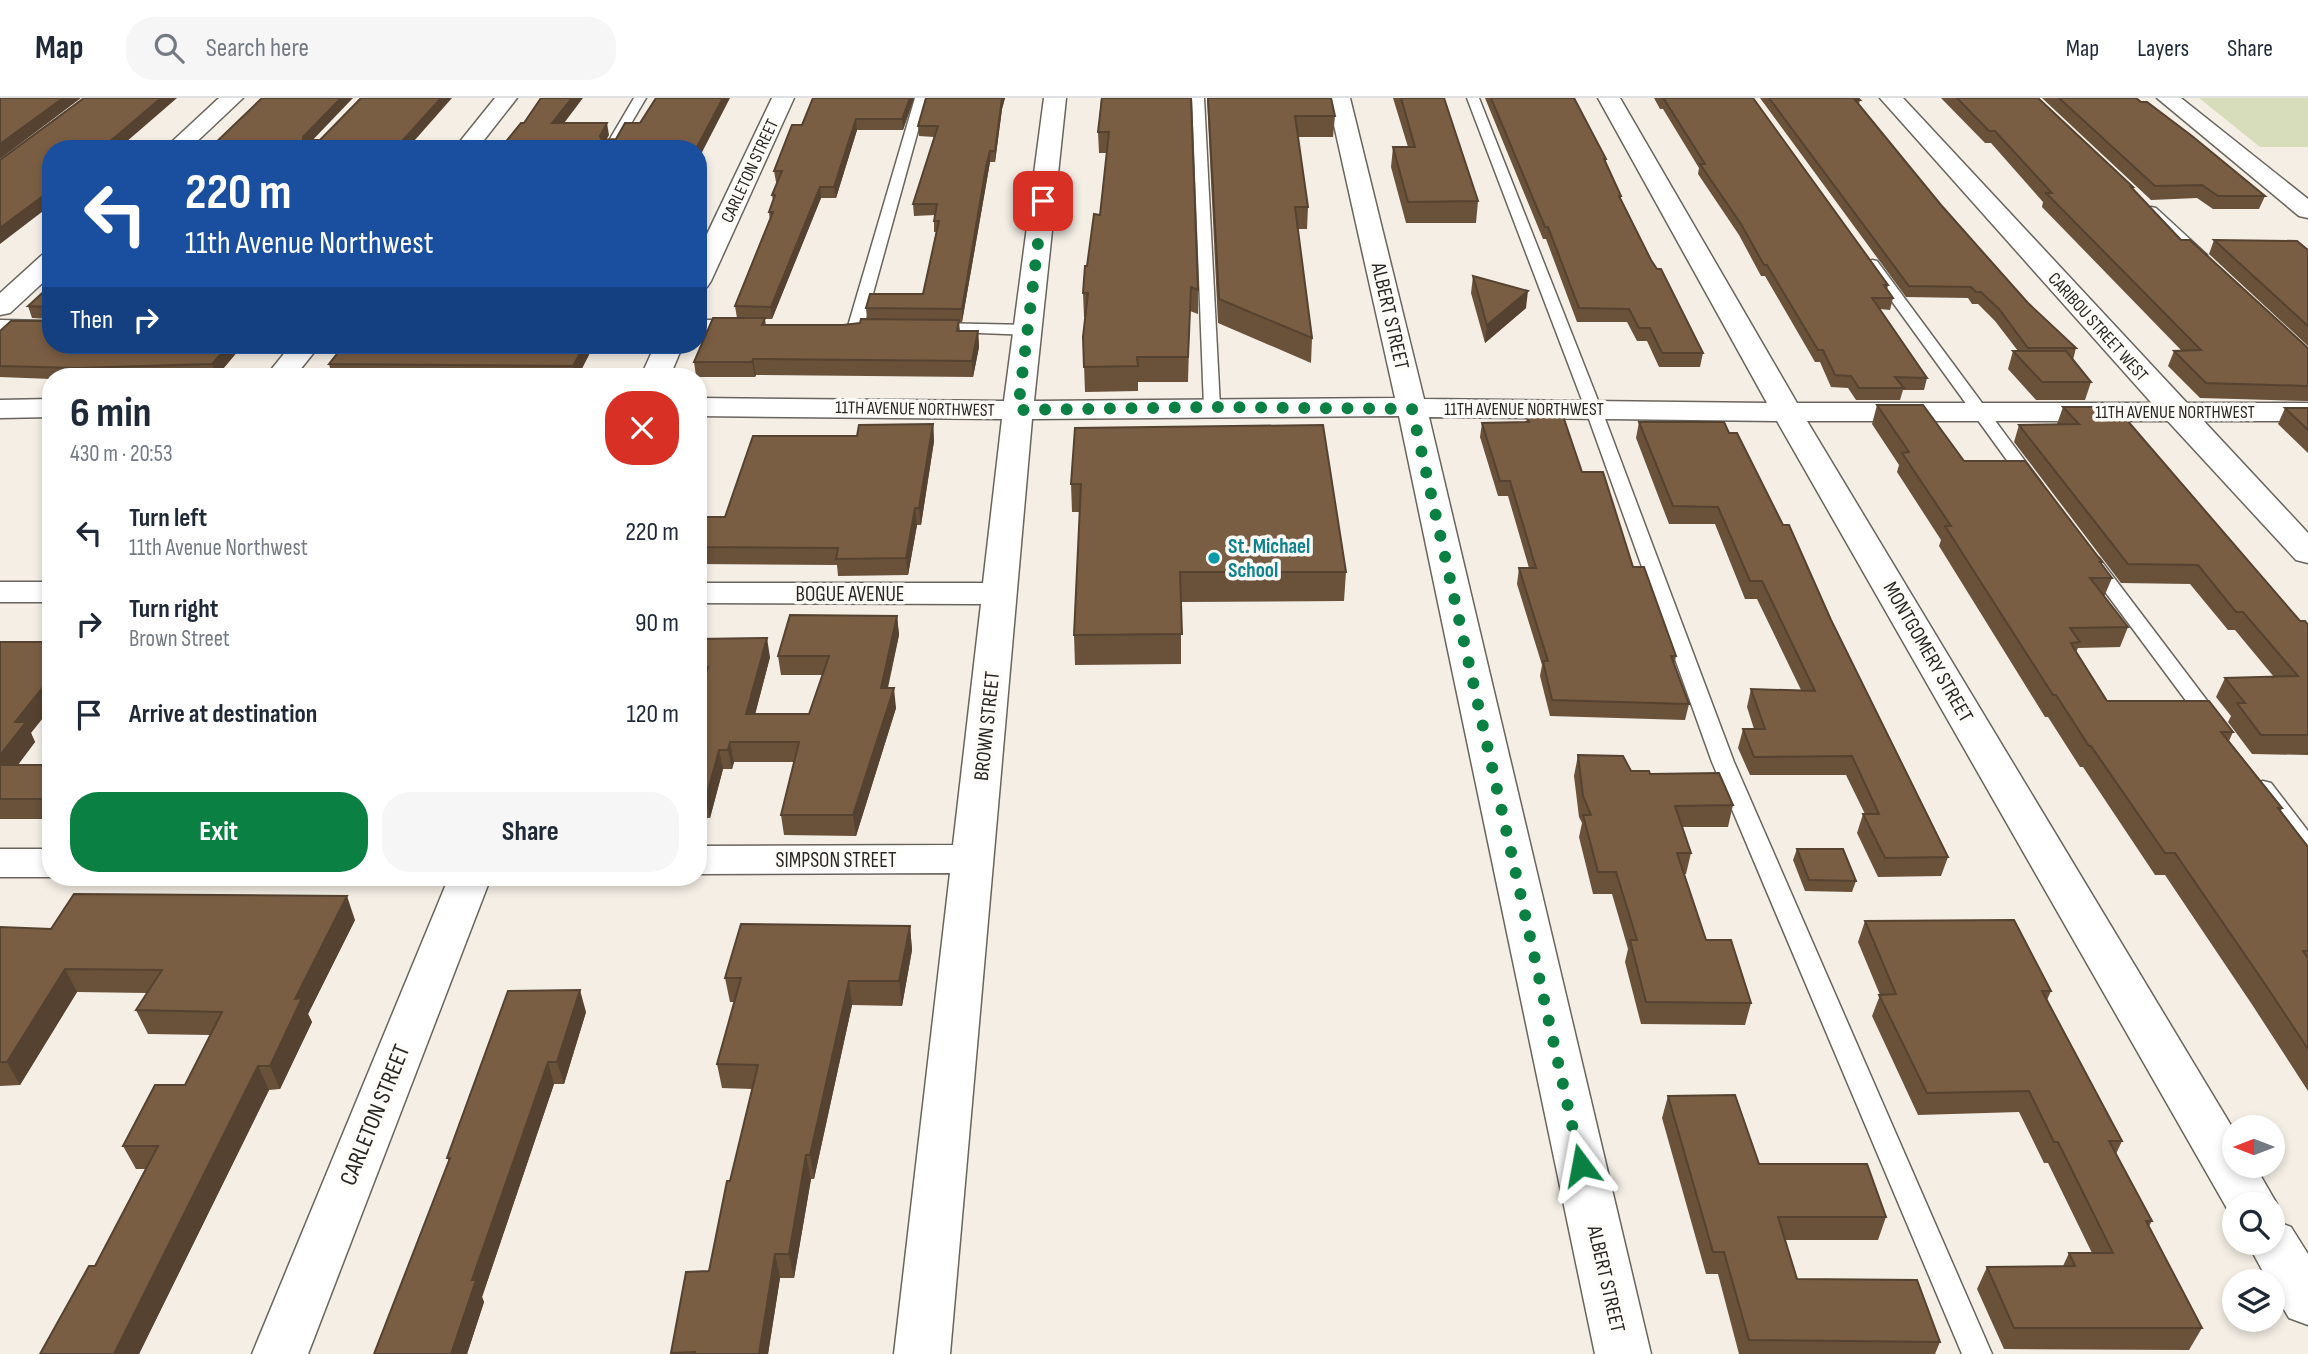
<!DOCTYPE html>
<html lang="en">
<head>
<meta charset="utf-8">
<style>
	:root { --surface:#fff; --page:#f6f6f7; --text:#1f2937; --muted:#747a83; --line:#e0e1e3; --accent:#0b8043 }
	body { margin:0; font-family:"Sofia Sans Condensed",sans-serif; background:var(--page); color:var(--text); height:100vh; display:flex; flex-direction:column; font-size:26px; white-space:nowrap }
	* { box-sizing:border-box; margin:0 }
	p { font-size:23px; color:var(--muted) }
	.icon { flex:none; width:38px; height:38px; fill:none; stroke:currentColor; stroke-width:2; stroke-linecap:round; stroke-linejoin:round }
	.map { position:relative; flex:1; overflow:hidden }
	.details { position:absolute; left:42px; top:270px; width:665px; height:518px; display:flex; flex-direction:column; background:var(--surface); border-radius:28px; box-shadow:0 4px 10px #0003 }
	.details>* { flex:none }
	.banner { position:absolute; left:42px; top:42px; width:665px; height:214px; border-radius:28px; box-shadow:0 4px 10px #0003; background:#1a4fa0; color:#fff; overflow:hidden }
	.needle { width:46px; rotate:270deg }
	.fabs { position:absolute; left:2222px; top:1017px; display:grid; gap:14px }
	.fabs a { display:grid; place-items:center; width:63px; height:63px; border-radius:50%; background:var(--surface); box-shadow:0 4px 10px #0003; font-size:35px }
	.pin { position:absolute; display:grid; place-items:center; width:60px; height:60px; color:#fff; margin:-30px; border-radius:14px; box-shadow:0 4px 10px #0006 }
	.me { position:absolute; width:77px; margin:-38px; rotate:347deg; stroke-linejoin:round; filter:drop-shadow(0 0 5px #0008) }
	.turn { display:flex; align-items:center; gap:24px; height:147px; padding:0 28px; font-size:32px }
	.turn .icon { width:91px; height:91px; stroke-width:2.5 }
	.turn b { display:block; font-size:49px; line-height:60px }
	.then { display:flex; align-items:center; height:66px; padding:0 28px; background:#0003; gap:14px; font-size:26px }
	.round { display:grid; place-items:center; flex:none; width:74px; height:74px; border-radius:28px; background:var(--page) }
	.summary { display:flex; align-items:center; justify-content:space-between; height:119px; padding:0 28px }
	h1 { font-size:42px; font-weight:700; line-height:52px }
	.cta { display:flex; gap:14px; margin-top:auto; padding:14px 28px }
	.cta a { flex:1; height:80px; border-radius:28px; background:var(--accent); color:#fff; font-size:28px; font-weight:700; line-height:80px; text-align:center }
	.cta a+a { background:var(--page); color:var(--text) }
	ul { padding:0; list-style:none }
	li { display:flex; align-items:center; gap:21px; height:91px; padding:0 28px }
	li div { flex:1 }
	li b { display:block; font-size:26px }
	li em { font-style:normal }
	header { display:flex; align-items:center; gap:42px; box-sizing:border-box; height:98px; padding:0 35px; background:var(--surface); border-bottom:2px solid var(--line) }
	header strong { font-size:33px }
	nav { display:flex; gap:38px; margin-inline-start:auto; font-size:24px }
	.search { width:490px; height:63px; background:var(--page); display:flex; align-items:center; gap:18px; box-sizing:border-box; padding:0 24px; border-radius:28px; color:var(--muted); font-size:26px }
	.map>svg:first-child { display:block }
</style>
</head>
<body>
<header>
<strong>Map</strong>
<div class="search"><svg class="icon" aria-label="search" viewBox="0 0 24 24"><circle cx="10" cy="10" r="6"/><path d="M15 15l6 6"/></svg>Search here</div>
<nav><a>Map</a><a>Layers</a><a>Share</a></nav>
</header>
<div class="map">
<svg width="2308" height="1256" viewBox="0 0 2308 1256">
	<rect width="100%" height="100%" fill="#f4eee5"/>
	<path fill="#d7dcbb" d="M2199,0H2308V49H2260Z"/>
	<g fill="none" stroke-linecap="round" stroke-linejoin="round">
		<defs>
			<g id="lane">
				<path d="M634,0H646L616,51H604Z"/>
				<path d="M915,0H927L864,228L856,233L851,231L848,228Z"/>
				<path d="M1192,0H1204L1220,309L1212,314L1204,309Z"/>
				<path d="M1467,0H1479L1601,310L1734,664L1992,1256H1962L1712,664L1585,310Z"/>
				<path d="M2151,109L2156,110L2207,157V163H2197L2146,116L2144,113Z"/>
				<path d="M1872,162L1877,163L2039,382L2042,386L2039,390H2027L1865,166Z"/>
				<path d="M0,222L51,223V233L0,232Z"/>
				<path d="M698,222H737L745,227L737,232H698Z"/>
				<path d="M933,225L1029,227L1037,232L1029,237L928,233L925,230L928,227Z"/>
				<path d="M2092,458L2099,460L2221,621L2224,626L2221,631H2207L2083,464Z"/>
				<path d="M2263,683L2271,685L2308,733V757L2300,754L2252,690L2255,685Z"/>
			</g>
			<g id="street">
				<path d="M219,0H243L189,51H164Z"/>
				<path d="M495,0H517L477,51H454Z"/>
				<path d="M772,0H794L711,183L707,189L698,191V155Z"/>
				<path d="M1044,0H1066L1034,303L1395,300L1328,0H1350L1424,301L1767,305L1598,0H1620L1797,305H2308V323H1807L2235,1034V1068H2255L2277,1106L2273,1113V1106H2235L2233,1121L1777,323L1429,319L1651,1256H1595L1399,318L1032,321L950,1256H894L950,775L698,776V748L953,747L981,506L698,505V485H983L1002,321L698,318V300L1004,303Z"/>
				<path d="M2157,0H2181L2308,101V120L2299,118Z"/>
				<path d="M51,155V177L10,215L0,217V195L42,157Z"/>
				<path d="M291,247H320L295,278H266Z"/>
				<path d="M655,247H683L670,278H641Z"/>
				<path d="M51,301V319L0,320V302Z"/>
				<rect x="0" y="484" width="51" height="20"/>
				<path d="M0,751H51L53,779H0Z"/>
				<path d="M449,779H491L308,1256H252Z"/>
				<path d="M2273,1122L2291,1129L2308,1156V1227L2289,1220L2273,1193V1183H2268L2247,1144H2273Z"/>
			</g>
			<path id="secondary" d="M1880,0H1903L2308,435V465L2296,462L2165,320Z"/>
		</defs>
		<use href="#lane" stroke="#69645d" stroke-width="3"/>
		<use href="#street" stroke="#69645d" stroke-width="3"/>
		<use href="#secondary" stroke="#69645d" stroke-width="3"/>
		<use href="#lane" fill="#fff" fill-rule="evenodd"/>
		<use href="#street" fill="#fff" fill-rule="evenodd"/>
		<use href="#secondary" fill="#fff" fill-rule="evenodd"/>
	</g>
	<g fill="#69513a">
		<path d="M914,0L903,32H857L836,100H821L772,221H765L766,227H843L860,225L867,221L866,210L923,196L936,134H934V123L935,117L914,118L913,106L934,39L919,38L918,28L926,0H1005L1002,11L995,64H990L962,224H959L960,233H978L979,249L973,279L756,277L755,279H698V278H696L694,264L737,220L735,208L770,123L769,114L773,102L772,97L777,84H776L774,73L802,27Z"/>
		<path d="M1101,0H1191L1198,192V216L1190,213L1188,284H1138V293L1085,294L1083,239L1085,219H1084L1083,195L1087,168L1100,117L1107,55H1099L1098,34Z"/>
		<path d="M1207,0H1331L1335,18L1333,39H1298L1308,109L1307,131H1298L1312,240L1311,265L1218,225Z"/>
		<path d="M1393,0H1444L1478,103L1476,125H1406L1391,69L1393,49H1408Z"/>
		<path d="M1485,0H1574L1606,61V66L1621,98V102L1651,162L1703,255L1700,269H1659L1647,243H1637L1627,224H1577L1546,141H1543Z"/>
		<path d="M1654,0H1753L1888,187L1887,192L1893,200L1890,212L1880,211L1927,280L1924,292H1903L1900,302H1856L1848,290L1831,289L1820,264H1815L1765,178H1761L1739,137L1698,76L1699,70L1663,11H1660Z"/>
		<path d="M1760,0H1858L1860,2L1859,6L1941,107L2028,205L2076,250L2073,262L2091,284L2085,302H2036L2008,271L2013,253H2018L1995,223L1978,206H1972L1968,200L1906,199Z"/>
		<path d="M1941,0H2038L2133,89V91L2181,142L2308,250V303L2200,300L2168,268L2174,253L2181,252L2042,109L2043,104L1991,45H1985Z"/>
		<path d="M2042,0H2136L2265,98L2259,111H2213L2197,100L2151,102Z"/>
		<path d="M2214,142L2308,152V248L2209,156Z"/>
		<path d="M1473,178L1526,210L1485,245L1471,195Z"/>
		<path d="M51,187V247H243L217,278H51V281L0,279V233L48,223V221L32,220L28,208Z"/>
		<path d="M594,247L578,278H332L329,266Z"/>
		<path d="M1877,307L1964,363L2102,464V467L2112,480L2104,499L2128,529L2120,549L2078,550L2076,554L2107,603L2233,634L2229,643L2282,710L2281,713L2308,749V993L2253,908L2165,777H2155L2083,669H2080L2048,619H2045L1939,448L1941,442L1897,374L1899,367L1872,326Z"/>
		<path d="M2063,309L2120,321L2300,523L2308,527V657L2252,656L2228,624L2231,618L2216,599L2225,580L2274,579L2235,532H2228L2190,486L2121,485L2014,344L2019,327L2057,326Z"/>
		<path d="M2285,310H2308V355L2278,326Z"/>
		<path d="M1527,318L1582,374L1633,469L1676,558L1674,567L1689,606L1685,622L1550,618L1540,578L1542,567L1517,486L1519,470H1529L1508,398H1498L1480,339L1482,325H1526Z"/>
		<path d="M1639,324L1729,335L1831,522L1948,759L1941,778L1878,779L1857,735L1863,716H1865L1846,677H1750L1738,650L1743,631H1754L1747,609L1751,591L1801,592L1757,501H1745L1715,426H1669L1636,340Z"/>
		<path d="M933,326L934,343L921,427H917L908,477L838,478L837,467L698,466V419H725L857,338Z"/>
		<path d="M1075,330L1346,474L1344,503L1181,504V566L1075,567L1074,537L1080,414H1072L1071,386Z"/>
		<path d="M897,518L899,537L888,590L896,610L856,738L784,737L781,717L794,664H734L732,671H723L710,720H698V599L702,589H698V541L770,559L755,616H809L823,577H781L778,558Z"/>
		<path d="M0,544L31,635L35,644L18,667H51V721H0Z"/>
		<path d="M1578,657L1631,673L1650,676L1733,707L1728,729H1682L1691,755L1686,776H1684L1706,842L1751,905L1745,927L1641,926L1625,864L1628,851L1612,796H1593L1579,739L1582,725L1579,719L1574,678Z"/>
		<path d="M1797,751L1856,783L1852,794L1805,793L1793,762Z"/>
		<path d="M355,822L308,916L312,924L280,991L269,992L139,1256H40L95,1168L145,1071H136L123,1048L185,987L210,937L148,936L136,912L147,895L77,894L20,987L0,988V829L51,831Z"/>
		<path d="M1865,823L2051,893L2047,902L2122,1043L2116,1056L2152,1123L2149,1128L2202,1230L2189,1252L2004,1251L1977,1191L1987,1169L2063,1168L2069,1155H2092L2048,1065H2044L2019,1014L1918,1017L1872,918L1880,897L1858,844Z"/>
		<path d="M910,828L912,852L902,908L852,907L814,1081H811L794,1180H780L768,1256H671L709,1173L752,991L722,990L717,966L735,904H730L725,880Z"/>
		<path d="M586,914L564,986H554L482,1199L484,1204L467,1256H374L449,1063L447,1060Z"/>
		<path d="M1668,998L1759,1066L1886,1119L1878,1142H1785L1797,1181L1940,1244L1935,1256H1739L1718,1176H1706L1662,1020Z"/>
	</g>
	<g fill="#554230">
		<path d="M63,0H81L0,61V46Z"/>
		<path d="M161,0H177L118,51H101Z"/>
		<path d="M341,0H353L306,49L303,42V39Z"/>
		<path d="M441,0H452L407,51H395Z"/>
		<path d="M572,0H583L555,37L552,25Z"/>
		<path d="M723,0H730L698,62V51H696Z"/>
		<path d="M910,0H914L903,32L902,21Z"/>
		<path d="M1002,0H1005L1002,11L995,64V53Z"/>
		<path d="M856,21L857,32L836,100L834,89Z"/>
		<path d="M607,25L609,37L602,50L600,38Z"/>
		<path d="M990,53V64L962,224V211Z"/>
		<path d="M820,89L821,100L772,221L771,209Z"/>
		<path d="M51,92V107L0,146V130Z"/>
		<path d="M1528,193L1526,210L1485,245L1487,227Z"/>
		<path d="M978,233L979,249L973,279L972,263Z"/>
		<path d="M229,247H243L217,278L212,266Z"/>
		<path d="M585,247H594L578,278H575L573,268Z"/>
		<path d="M753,261L756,277L755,279L752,264Z"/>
		<path d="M933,326L934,343L921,427L919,410Z"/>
		<path d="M915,410L917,427L908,477L906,460Z"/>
		<path d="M897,518L899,537L883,609L881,590Z"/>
		<path d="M767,540L770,559L750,636L746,616Z"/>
		<path d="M51,579V610L31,635L35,644L2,687L0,682V657L15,624Z"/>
		<path d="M894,590L896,610L856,738L853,717Z"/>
		<path d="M730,644L734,664L732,671L728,652Z"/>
		<path d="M719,652L723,671L710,720L706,700Z"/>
		<path d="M347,798L355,822L308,916L312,924L280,991L270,968L295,901Z"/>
		<path d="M910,828L912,852L902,908L899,883Z"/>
		<path d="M65,871L77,894L20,987L7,964Z"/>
		<path d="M849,883L852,907L814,1081L810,1057Z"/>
		<path d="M580,892L586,914L564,986L557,964Z"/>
		<path d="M548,964L554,986L482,1199L484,1204L467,1256H451L472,1182Z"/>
		<path d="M258,968L269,992L139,1256H114Z"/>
		<path d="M806,1057L811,1081L794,1180L789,1156Z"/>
		<path d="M775,1156L780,1180L768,1256H759Z"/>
	</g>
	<g fill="#7a5e44" stroke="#554230" stroke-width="2">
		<path d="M0,0H63L0,46Z"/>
		<path d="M84,0H161L101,51H51V92L0,130V62Z"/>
		<path d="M262,0H341L303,39V42H320L361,0H441L395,51H209Z"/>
		<path d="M541,0H572L552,25H607L600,38L602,42L616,41L625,25H640L656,0H723L696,51H500L521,25H524Z"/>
		<path d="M813,0H910L902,21H856L834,89H820L771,209L735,208L773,114H769L775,97H772L782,73H774L792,27H802Z"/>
		<path d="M926,0H1002L995,53H990L986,69L962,211L866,210L870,196H923L939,123H934L937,106H913L938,28H918Z"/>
		<path d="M1102,0H1191L1198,192L1191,189L1188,259H1137L1138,268L1084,269L1083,239L1088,195H1083L1085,168H1087L1094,116L1100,117L1109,34H1098Z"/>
		<path d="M1208,0H1331L1335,18H1295L1308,109H1295L1312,240L1219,201Z"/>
		<path d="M1401,0H1444L1478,103L1408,104L1393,49H1415Z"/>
		<path d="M1491,0H1574L1606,61H1604L1621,98H1619L1651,162L1657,171H1661L1703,255H1662L1650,230H1639L1629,211L1579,210L1548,129H1545Z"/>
		<path d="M1661,0H1753L1888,187H1884L1893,200H1872L1927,280L1895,279L1904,290H1859L1851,278L1835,277L1823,252H1818L1767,167H1764L1741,126L1700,66H1705L1664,1Z"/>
		<path d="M1769,0H1858L1860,2H1855L1941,107L2028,205L2076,250H2028L1999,211L1981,194H1976L1971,189L1909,188Z"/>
		<path d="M1957,0H2038L2133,89H2131L2181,142H2190L2308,250V288L2206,285L2174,253L2201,252L2046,95H2052L1995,33H1989Z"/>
		<path d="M2059,0H2136L2141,4H2147L2192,38L2265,98H2218L2202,87L2155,88Z"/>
		<path d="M2214,142L2297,143L2308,152V228Z"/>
		<path d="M1473,178L1528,193L1487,227Z"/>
		<path d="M51,187V247H229L212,266L77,270L0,268V233L11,223H48V209L28,208Z"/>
		<path d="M713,220H765L762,227H843L860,225L861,221L959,222L957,233H978L972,263L753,261L752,264H694Z"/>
		<path d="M344,247H585L573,268L329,266Z"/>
		<path d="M2013,253H2066L2091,284H2042Z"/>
		<path d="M1877,307H1923L1964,363H2025L2102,464H2100L2112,480H2090L2128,529L2070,530L2080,544L2071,545L2073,549L2107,603H2209L2233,634H2221L2282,710H2278L2308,749V853H2303L2308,860V951L2265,886L2175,755H2165L2091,648H2089L2056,597H2053L1945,428H1951L1902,355L1909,354Z"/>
		<path d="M2063,309H2109L2120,321H2126L2300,523H2305L2308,527V637H2261L2237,605H2245L2225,580L2298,578L2243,514H2236L2198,467L2128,466L2019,327L2079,326Z"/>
		<path d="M2285,310H2308V332Z"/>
		<path d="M1527,318H1563L1582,374H1603L1633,469H1644L1676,558H1671L1689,606L1552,602L1543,563H1548L1519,470H1536L1510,383H1500L1482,325L1529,324Z"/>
		<path d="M1639,324H1724L1729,335H1737L1783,427H1789L1831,522L1948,759L1885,760L1863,716H1879L1852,658L1754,659L1743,631H1765L1751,591L1815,593L1762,483H1750L1718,409L1673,408Z"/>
		<path d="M933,326L919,410H915L906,460L836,461L838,450L698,449V419H725L753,338H857L859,327Z"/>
		<path d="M1323,327L1346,474H1180L1182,536L1074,537L1081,386H1071L1075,330Z"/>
		<path d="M790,517L897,518L881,590H894L853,717H781L799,644H730L728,652H719L706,700H698V599L708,569L698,570V541L767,540L746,616H809L829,558H778Z"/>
		<path d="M50,539L51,579L15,624H26L0,657V544H47Z"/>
		<path d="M1578,657L1623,658L1631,673H1649L1650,676L1719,675L1733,707L1675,708L1691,755H1677L1706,842H1731L1751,905L1646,904L1630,842H1637L1616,774H1598L1583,717H1591L1583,698Z"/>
		<rect x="0" y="667" width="51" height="34"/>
		<path d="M1797,751H1843L1856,783L1809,782Z"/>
		<path d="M74,796L347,798L295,901L302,900L270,968H258L114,1256H40L89,1168H95L158,1048H123L155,987H185L222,914L136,912L162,872L65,871L7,964H0V829L51,831Z"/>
		<path d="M2014,822L2051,893H2042L2122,1043H2109L2152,1123H2146L2202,1230H2014L1987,1169L2075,1168L2069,1155H2113L2058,1044H2054L2029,993L1927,995L1879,897L1896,896L1865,823Z"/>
		<path d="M741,826L910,828L899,883H849L810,1057H806L789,1156H775L759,1256H695V1254L671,1255L686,1174L709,1173L727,1083H730L758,967L717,966L741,880H725Z"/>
		<path d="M580,892L557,964H548L472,1182H476L451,1256H374L450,1060H447L508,893Z"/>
		<path d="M1735,997L1759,1066H1867L1886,1119H1778L1797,1181L1917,1182L1940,1244L1749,1242L1724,1154H1713L1668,998Z"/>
	</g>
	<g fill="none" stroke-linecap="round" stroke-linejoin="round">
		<path stroke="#0b8043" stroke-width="12" stroke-dasharray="0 21.6" d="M1043,103L1018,312L1212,309L1412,311L1581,1067"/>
	</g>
	<circle fill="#0f9aa8" stroke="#fefcf8" stroke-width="2.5" cx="1214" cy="460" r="7"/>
	<g text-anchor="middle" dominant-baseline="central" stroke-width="7" stroke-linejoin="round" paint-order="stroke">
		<g font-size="18" fill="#292723" stroke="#fefcf8">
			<text transform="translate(750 73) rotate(-65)">CARLETON STREET</text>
			<text transform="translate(2098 229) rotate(48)">CARIBOU STREET WEST</text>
			<text transform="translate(915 311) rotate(1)">11TH AVENUE NORTHWEST</text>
			<text x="1524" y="311">11TH AVENUE NORTHWEST</text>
			<text x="2175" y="314">11TH AVENUE NORTHWEST</text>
		</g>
		<g font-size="21" fill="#292723" stroke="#fefcf8">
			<text transform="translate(1390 218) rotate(77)">ALBERT STREET</text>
			<text x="850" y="496">BOGUE AVENUE</text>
			<text transform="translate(1928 554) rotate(60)">MONTGOMERY STREET</text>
			<text transform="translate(987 628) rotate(-84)">BROWN STREET</text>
			<text x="836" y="762">SIMPSON STREET</text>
			<text transform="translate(1606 1181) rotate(77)">ALBERT STREET</text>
		</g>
		<g font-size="21" font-weight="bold" fill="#0d838f" stroke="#fefcf8" text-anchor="start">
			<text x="1228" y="448">St. Michael<tspan x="1228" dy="24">School</tspan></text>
		</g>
		<g font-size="24" fill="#292723" stroke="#fefcf8">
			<text transform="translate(375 1017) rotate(-68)">CARLETON STREET</text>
		</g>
	</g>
</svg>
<div class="fabs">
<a><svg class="needle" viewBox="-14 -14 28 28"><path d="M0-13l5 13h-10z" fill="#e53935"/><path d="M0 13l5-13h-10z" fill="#747a83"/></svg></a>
<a><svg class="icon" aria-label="search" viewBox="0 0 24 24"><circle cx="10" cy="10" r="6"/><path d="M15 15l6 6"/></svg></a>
<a><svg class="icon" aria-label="layers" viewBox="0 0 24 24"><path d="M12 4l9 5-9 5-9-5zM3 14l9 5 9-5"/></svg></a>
</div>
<div class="pin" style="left:1043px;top:103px;background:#d93025"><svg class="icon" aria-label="arrive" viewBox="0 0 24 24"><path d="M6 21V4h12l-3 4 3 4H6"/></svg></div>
<svg class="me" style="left:1581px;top:1067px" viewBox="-20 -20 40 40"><path d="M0-17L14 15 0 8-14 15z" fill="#0b8043" stroke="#fff" stroke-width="4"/></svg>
<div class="banner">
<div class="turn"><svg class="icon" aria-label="left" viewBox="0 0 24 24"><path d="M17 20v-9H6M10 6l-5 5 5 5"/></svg><div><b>220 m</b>11th Avenue Northwest</div></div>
<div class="then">Then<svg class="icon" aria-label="right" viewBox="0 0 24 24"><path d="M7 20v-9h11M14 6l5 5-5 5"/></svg></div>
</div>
<section class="details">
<div class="summary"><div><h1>6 min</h1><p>430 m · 20:53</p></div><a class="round" style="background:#d93025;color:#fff"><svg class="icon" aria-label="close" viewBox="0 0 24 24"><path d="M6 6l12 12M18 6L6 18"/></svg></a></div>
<ul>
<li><svg class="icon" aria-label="left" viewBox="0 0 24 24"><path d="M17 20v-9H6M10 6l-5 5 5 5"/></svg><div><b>Turn left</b><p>11th Avenue Northwest</p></div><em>220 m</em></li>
<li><svg class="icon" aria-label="right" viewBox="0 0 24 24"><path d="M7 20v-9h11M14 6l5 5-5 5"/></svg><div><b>Turn right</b><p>Brown Street</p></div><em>90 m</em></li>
<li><svg class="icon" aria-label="arrive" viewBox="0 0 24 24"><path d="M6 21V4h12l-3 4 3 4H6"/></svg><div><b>Arrive at destination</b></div><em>120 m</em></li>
</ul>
<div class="cta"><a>Exit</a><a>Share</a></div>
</section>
</div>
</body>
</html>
